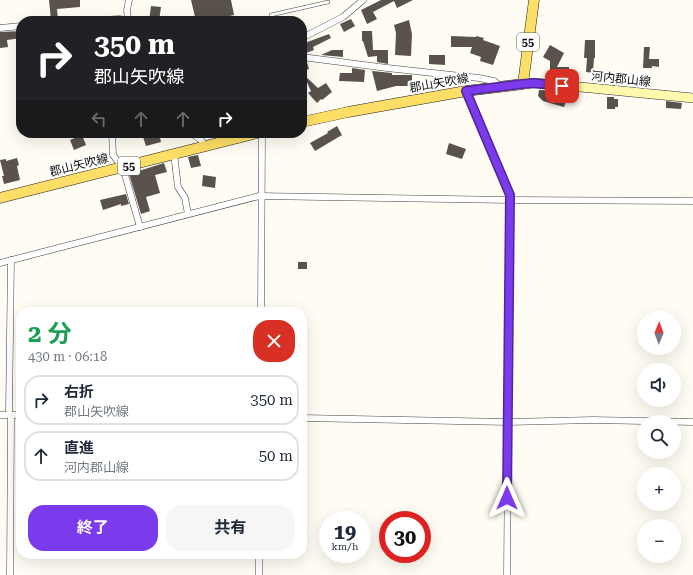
<!DOCTYPE html>
<html lang="ja">
<head>
<meta charset="utf-8">
<style>
	:root { --surface:#fff; --page:#f6f6f7; --text:#1f2937; --muted:#747a83; --line:#e0e1e3; --accent:#7c3aed }
	body { margin:0; font-family:"Roboto Serif","Noto Sans JP",serif; background:var(--page); color:var(--text); height:100vh; display:flex; flex-direction:column; font-size:15px; white-space:nowrap }
	* { box-sizing:border-box; margin:0 }
	p { font-size:13px; color:var(--muted) }
	.icon { flex:none; width:22px; height:22px; fill:none; stroke:currentColor; stroke-width:2; stroke-linecap:round; stroke-linejoin:round }
	.map { position:relative; flex:1; overflow:hidden }
	.details { position:absolute; left:16px; top:307px; width:291px; height:252px; display:flex; flex-direction:column; background:var(--surface); border-radius:16px; box-shadow:0 4px 16px #0002 }
	.details>* { flex:none }
	.guide { position:absolute; left:16px; top:16px; width:291px; height:122px; border-radius:16px; box-shadow:0 4px 16px #0002; background:#202124; color:#fff; overflow:hidden }
	.needle { width:26px; rotate:1deg }
	.fabs { position:absolute; left:637px; top:311px; display:grid; gap:8px }
	.fabs a { display:grid; place-items:center; width:44px; height:44px; border-radius:50%; background:var(--surface); box-shadow:0 4px 16px #0002; font-size:20px }
	.speed { position:absolute; left:319px; top:511px; display:flex; gap:8px; font-size:20px; font-weight:700; text-align:center }
	.speed>* { display:grid; place-content:center; width:52px; height:52px; border-radius:50%; background:var(--surface); box-shadow:0 4px 16px #0002; line-height:1 }
	.speed small { font-size:10px; font-weight:400 }
	.speed .limit { border:6px solid #d22; background:#fff; color:#111 }
	.pin { position:absolute; display:grid; place-items:center; width:34px; height:34px; color:#fff; margin:-17px; border-radius:8px; box-shadow:0 2px 6px #0006 }
	.me { position:absolute; width:44px; margin:-22px; rotate:0deg; stroke-linejoin:round; filter:drop-shadow(0 0 3px #0008) }
	.turn { display:flex; align-items:center; gap:14px; height:84px; padding:0 12px; font-size:18px }
	.turn .icon { width:52px; height:52px; stroke-width:2.5 }
	.turn b { display:block; font-size:28px; line-height:34px }
	.lanes { display:flex; align-items:center; height:38px; padding:0 12px; background:#0003; justify-content:center; gap:20px; direction:ltr }
	.lanes .off { opacity:.35 }
	.round { display:grid; place-items:center; flex:none; width:42px; height:42px; border-radius:16px; background:var(--page) }
	.head { display:flex; align-items:center; justify-content:space-between; height:68px; padding:0 12px }
	h1 { font-size:24px; font-weight:700; line-height:30px; color:#1e9e55 }
	.primary-button { display:flex; gap:8px; margin-top:auto; padding:8px 12px }
	.primary-button a { flex:1; height:46px; border-radius:16px; background:var(--accent); color:#fff; font-size:16px; font-weight:700; line-height:46px; text-align:center }
	.primary-button a+a { background:var(--page); color:var(--text) }
	ul { padding:0; list-style:none }
	li { display:flex; align-items:center; gap:12px; height:50px; margin:0 8px 6px; padding:0 4px; border:2px solid var(--line); border-radius:16px }
	li div { flex:1 }
	li b { display:block; font-size:15px }
	li em { font-style:normal }
	.map>svg:first-child { display:block }
</style>
</head>
<body>
<div class="map">
<svg width="693" height="575" viewBox="0 0 693 575">
	<rect width="100%" height="100%" fill="#fffdf3"/>
	<g fill="#5a524c">
		<path d="M49,0H80V7L57,9L58,20H51Z"/>
		<path d="M191,0H231L234,15L207,21H196Z"/>
		<path d="M381,0H413L397,8L394,1L373,12L377,19L367,24L361,10Z"/>
		<path d="M151,6L161,7L159,21H149Z"/>
		<path d="M351,19L355,26L344,32L340,24Z"/>
		<path d="M409,20L412,34L411,56L395,55L396,33L394,25Z"/>
		<path d="M21,31V38L7,40L8,47L0,48V32Z"/>
		<path d="M362,31H372L373,50H388V64L377,62V56L368,57L363,41H362Z"/>
		<path d="M329,34L331,38L313,47L314,50L306,53H302V44Z"/>
		<path d="M451,36L476,37V36L484,38L483,40L500,46L493,65L480,61L481,57L470,53L472,47H451Z"/>
		<path d="M585,40H595V58H594L593,73L586,72L587,58H584Z"/>
		<path d="M550,45L564,53L557,67H569V73H574L572,80H565V78H552V77L550,78V61L543,57Z"/>
		<path d="M644,47H650L649,59H659V67L652,66V68H643Z"/>
		<path d="M332,50H343V57L321,55Z"/>
		<path d="M429,55H445V65L429,64Z"/>
		<path d="M302,62H307L309,69L302,72Z"/>
		<path d="M352,68L365,70L364,82L339,81L340,73H352Z"/>
		<path d="M372,71L392,73V75H412V86H396L377,91Z"/>
		<path d="M303,74L318,88L326,83L332,92L322,100L321,99L317,103L308,93L311,91Z"/>
		<path d="M539,90L560,91L559,100L566,101L564,107L543,101L538,96Z"/>
		<path d="M607,97H614V99H618V107H615V109H607Z"/>
		<path d="M666,101L682,103L681,109L666,108Z"/>
		<path d="M337,126L342,135L315,151L310,143L328,133L327,132Z"/>
		<path d="M159,133L161,142L146,146L143,137Z"/>
		<path d="M82,135L86,145L74,150L70,140Z"/>
		<path d="M449,143L466,149L462,159L446,154Z"/>
		<path d="M198,155L201,166L191,168L188,157Z"/>
		<path d="M17,158L19,165L17,166L20,180L4,184L2,176H4L0,160L6,159V161Z"/>
		<path d="M164,163L167,172L155,175L160,193L146,197L150,211L141,214L129,174Z"/>
		<path d="M203,175L216,177L215,188L202,186Z"/>
		<path d="M126,194L129,204L121,206V204L103,210L100,200Z"/>
		<rect x="298" y="262" width="9" height="7"/>
	</g>
	<g fill="none" stroke-linecap="round" stroke-linejoin="round">
		<defs>
			<path id="service" d="M271,21V15L328,2"/>
			<g id="minor">
				<path d="M128,19L127,10L129,0"/>
				<path d="M85,21L119,19L134,21"/>
				<path d="M0,28L21,26"/>
				<path d="M302,38L343,17L363,0"/>
				<path d="M302,57L387,68L479,78L494,81L500,86"/>
				<path d="M466,91L510,195L507,575"/>
				<path d="M112,133L113,155L123,168L140,227"/>
				<path d="M191,133L201,140L205,146"/>
				<path d="M174,154L178,187L185,198L188,214"/>
				<path d="M0,263L259,196L511,200L693,201"/>
				<path d="M261,312L262,133"/>
				<path d="M0,415H21"/>
				<path d="M302,418L508,422L593,420L693,422"/>
				<path d="M10,575L11,418L9,411L11,260"/>
				<path d="M259,575V554"/>
			</g>
			<path id="secondary" d="M523,84L534,83L591,88L693,98"/>
			<g id="primary">
				<path d="M302,122L348,112L466,91L523,84L534,0"/>
				<path d="M0,198L257,133"/>
			</g>
		</defs>
		<use href="#service" stroke="#434343" stroke-width="4"/>
		<use href="#minor" stroke="#434343" stroke-width="7"/>
		<use href="#secondary" stroke="#323232" stroke-width="10"/>
		<use href="#primary" stroke="#212121" stroke-width="11"/>
		<use href="#service" stroke="#fff" stroke-width="3"/>
		<use href="#minor" stroke="#fff" stroke-width="6"/>
		<use href="#secondary" stroke="#fff9ae" stroke-width="9"/>
		<use href="#primary" stroke="#fdde66" stroke-width="10"/>
	</g>
	<g fill="none" stroke-linecap="round" stroke-linejoin="round">
		<defs>
			<path id="route" d="M507,498L510,195L466,91L522,84L534,83L562,86"/>
		</defs>
		<use href="#route" stroke="#51269a" stroke-width="10"/>
		<use href="#route" stroke="#7c3aed" stroke-width="7"/>
	</g>
	<g text-anchor="middle" dominant-baseline="central" stroke-width="4" stroke-linejoin="round" paint-order="stroke">
		<g fill="#fff" stroke="#585858" stroke-width="1">
			<rect x="517" y="33" width="22" height="18" rx="3"/>
			<rect x="118" y="157" width="22" height="18" rx="3"/>
		</g>
		<g font-size="11" font-weight="bold" fill="#101010">
			<text x="528" y="42">55</text>
			<text x="129" y="166">55</text>
		</g>
		<g font-size="12" fill="#101010" stroke="#fff">
			<text transform="translate(621 79) rotate(6)">河内郡山線</text>
			<text transform="translate(439 83) rotate(-10)">郡山矢吹線</text>
			<text transform="translate(79 165) rotate(-14)">郡山矢吹線</text>
		</g>
	</g>
</svg>
<div class="fabs">
<a><svg class="needle" viewBox="-14 -14 28 28"><path d="M0-13l5 13h-10z" fill="#e53935"/><path d="M0 13l5-13h-10z" fill="#747a83"/></svg></a>
<a><svg class="icon" aria-label="sound" viewBox="0 0 24 24"><path d="M4 9h4l5-4v14l-5-4H4zM17 9q2 3 0 6"/></svg></a>
<a><svg class="icon" aria-label="search" viewBox="0 0 24 24"><circle cx="10" cy="10" r="6"/><path d="M15 15l6 6"/></svg></a>
<a>+</a>
<a>−</a>
</div>
<div class="speed"><div>19<small>km/h</small></div><div class="limit">30</div></div>
<div class="pin" style="left:562px;top:86px;background:#d93025"><svg class="icon" aria-label="arrive" viewBox="0 0 24 24"><path d="M6 21V4h12l-3 4 3 4H6"/></svg></div>
<svg class="me" style="left:507px;top:498px" viewBox="-20 -20 40 40"><path d="M0-17L14 15 0 8-14 15z" fill="#7c3aed" stroke="#fff" stroke-width="4"/></svg>
<div class="guide">
<div class="turn"><svg class="icon" aria-label="right" viewBox="0 0 24 24"><path d="M7 20v-9h11M14 6l5 5-5 5"/></svg><div><b>350 m</b>郡山矢吹線</div></div>
<div class="lanes"><svg class="icon off" aria-label="left" viewBox="0 0 24 24"><path d="M17 20v-9H6M10 6l-5 5 5 5"/></svg><svg class="icon off" aria-label="ahead" viewBox="0 0 24 24"><path d="M12 20V5M6 11l6-6 6 6"/></svg><svg class="icon off" aria-label="ahead" viewBox="0 0 24 24"><path d="M12 20V5M6 11l6-6 6 6"/></svg><svg class="icon" aria-label="right" viewBox="0 0 24 24"><path d="M7 20v-9h11M14 6l5 5-5 5"/></svg></div>
</div>
<section class="details">
<div class="head"><div><h1>2 分</h1><p>430 m · 06:18</p></div><a class="round" style="background:#d93025;color:#fff"><svg class="icon" aria-label="close" viewBox="0 0 24 24"><path d="M6 6l12 12M18 6L6 18"/></svg></a></div>
<ul>
<li><svg class="icon" aria-label="right" viewBox="0 0 24 24"><path d="M7 20v-9h11M14 6l5 5-5 5"/></svg><div><b>右折</b><p>郡山矢吹線</p></div><em>350 m</em></li>
<li><svg class="icon" aria-label="ahead" viewBox="0 0 24 24"><path d="M12 20V5M6 11l6-6 6 6"/></svg><div><b>直進</b><p>河内郡山線</p></div><em>50 m</em></li>
</ul>
<div class="primary-button"><a>終了</a><a>共有</a></div>
</section>
</div>
</body>
</html>
